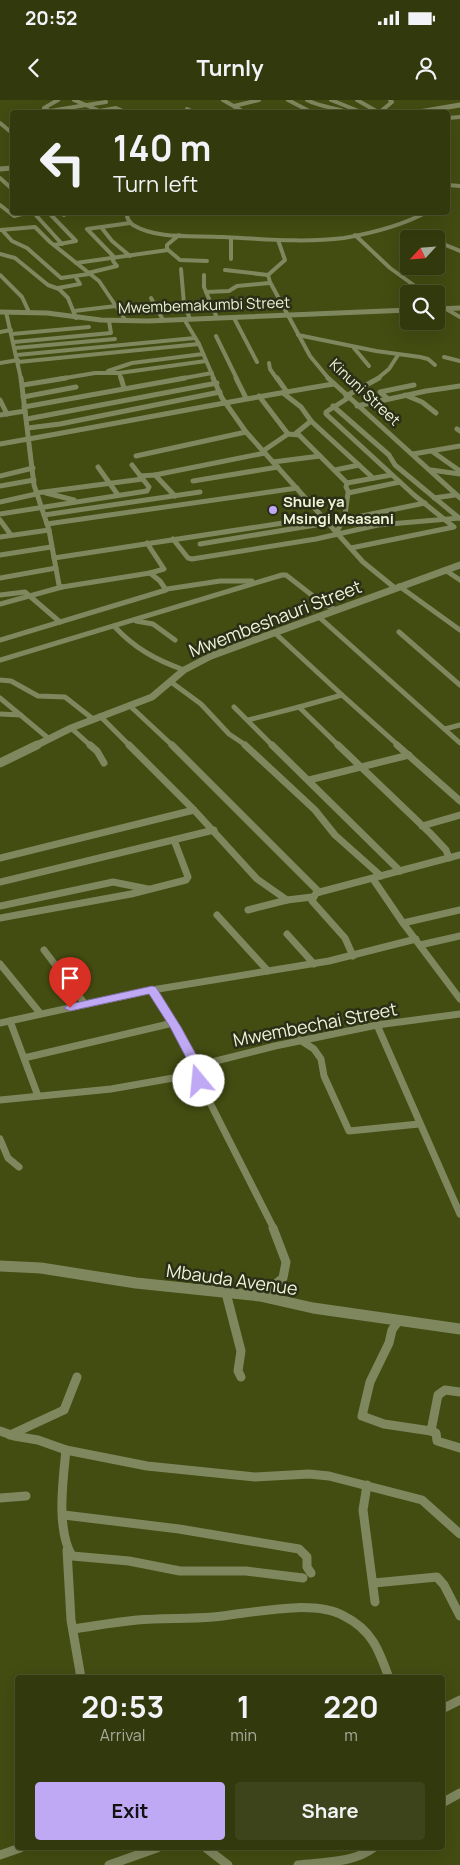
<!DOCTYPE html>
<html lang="en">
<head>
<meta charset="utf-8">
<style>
	:root { --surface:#32390d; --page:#3d441b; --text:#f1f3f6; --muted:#a8ac9d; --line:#4d532e; --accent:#bfa8f4 }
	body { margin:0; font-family:Manrope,sans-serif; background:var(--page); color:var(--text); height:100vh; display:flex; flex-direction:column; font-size:19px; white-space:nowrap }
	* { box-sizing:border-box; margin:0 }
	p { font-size:16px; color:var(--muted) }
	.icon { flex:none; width:28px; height:28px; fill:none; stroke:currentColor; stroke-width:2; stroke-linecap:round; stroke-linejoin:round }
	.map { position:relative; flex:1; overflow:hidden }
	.side { position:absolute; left:15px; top:1575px; width:430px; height:175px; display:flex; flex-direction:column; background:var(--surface); border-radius:5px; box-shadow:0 5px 20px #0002,0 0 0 1px var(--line) }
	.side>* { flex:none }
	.top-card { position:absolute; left:10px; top:10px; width:440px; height:105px; border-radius:5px; box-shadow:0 5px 20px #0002,0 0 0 1px var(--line); background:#32390d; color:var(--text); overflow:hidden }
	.needle { width:32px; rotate:244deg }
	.tools { position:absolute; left:400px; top:130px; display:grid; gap:10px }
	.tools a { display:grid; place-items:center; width:45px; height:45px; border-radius:5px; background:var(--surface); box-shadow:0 5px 20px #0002,0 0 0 1px var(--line); font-size:25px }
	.pin { position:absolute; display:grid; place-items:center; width:42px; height:42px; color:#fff; margin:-51px -21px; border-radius:50% 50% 50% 0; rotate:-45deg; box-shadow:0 0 5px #0007 }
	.pin .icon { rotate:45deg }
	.me { position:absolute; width:55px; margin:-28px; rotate:343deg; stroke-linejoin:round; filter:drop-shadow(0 0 4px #0008) }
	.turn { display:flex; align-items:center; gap:18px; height:105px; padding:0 20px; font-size:22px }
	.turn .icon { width:65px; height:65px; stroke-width:2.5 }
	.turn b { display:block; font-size:35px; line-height:42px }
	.eta { display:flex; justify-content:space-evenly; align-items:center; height:85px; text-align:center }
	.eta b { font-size:30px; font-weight:700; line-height:35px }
	.primary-button { display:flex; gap:10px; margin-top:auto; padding:10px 20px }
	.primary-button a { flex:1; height:58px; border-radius:5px; background:var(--accent); color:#111; font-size:20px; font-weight:700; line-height:58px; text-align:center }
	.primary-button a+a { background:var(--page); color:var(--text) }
	.status { display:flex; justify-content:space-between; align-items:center; height:35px; padding:0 25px; background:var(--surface); direction:ltr }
	.status svg { height:14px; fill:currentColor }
	header { display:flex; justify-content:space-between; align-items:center; height:65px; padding:0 20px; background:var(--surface); font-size:22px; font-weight:700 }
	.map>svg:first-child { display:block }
</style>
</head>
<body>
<div class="status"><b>20:52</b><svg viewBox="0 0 49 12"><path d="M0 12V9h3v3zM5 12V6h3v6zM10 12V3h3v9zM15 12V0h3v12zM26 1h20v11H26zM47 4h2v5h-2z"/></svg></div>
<header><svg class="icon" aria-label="back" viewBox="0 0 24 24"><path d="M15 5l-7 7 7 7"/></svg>Turnly<svg class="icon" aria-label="person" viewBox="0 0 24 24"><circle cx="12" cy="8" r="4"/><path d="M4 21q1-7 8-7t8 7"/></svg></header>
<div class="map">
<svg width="460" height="1765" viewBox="0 0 460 1765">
	<rect width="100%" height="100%" fill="#434c11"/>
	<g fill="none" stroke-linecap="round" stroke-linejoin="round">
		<g stroke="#7f875e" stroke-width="4">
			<path d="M74,0L102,12"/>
			<path d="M223,0L244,12"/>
			<path d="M288,0L311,12"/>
			<path d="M307,0C320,7 333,7 347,12"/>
			<path d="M331,0L361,12"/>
			<path d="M357,0L378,12"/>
			<path d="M87,5L106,2"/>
			<path d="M234,6L259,0"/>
			<path d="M187,9L193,12"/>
			<path d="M50,11L86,5"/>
			<path d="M99,11L116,8L123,11"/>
			<path d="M52,12L44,8L58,0"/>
			<path d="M380,12L392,2L390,0"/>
			<path d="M448,18L460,17"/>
			<path d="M0,23L12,33"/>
			<path d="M0,78L12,89"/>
			<path d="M448,85L460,86"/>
			<path d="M0,105L14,116L30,112"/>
			<path d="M33,112L62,144"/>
			<path d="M61,112L64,115"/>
			<path d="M126,112C127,117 128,122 133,125C158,140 194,135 223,137C263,139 303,143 344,138C373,133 401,126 427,112"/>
			<path d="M197,112H209"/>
			<path d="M51,115L76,141L54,145"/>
			<path d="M101,127L112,141L130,156"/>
			<path d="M0,130L35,127L50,142L99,181L126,221"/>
			<path d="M2,130L12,141L27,148L61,178L89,174"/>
			<path d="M179,135L167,145V149L180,160L207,161"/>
			<path d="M355,135L390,168L426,194"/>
			<path d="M231,138V159"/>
			<path d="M278,140L285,160L268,175L270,182L310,256L329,279"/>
			<path d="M436,141L460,151"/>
			<path d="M0,154L15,158L48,185L59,189L68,198L76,218"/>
			<path d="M76,163L168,150"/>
			<path d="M181,169L184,204L190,219"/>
			<path d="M225,170L268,175"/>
			<path d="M88,173L117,166L113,161L114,157L87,129L130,123"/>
			<path d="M0,175L22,197L29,212"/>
			<path d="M204,175V187L217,218"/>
			<path d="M58,188L80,184L75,176"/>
			<path d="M206,192L229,191L237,186L269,183"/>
			<path d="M151,198L163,220"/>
			<path d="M436,203L460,217"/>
			<path d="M74,211L116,206"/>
			<path d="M6,212L21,279"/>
			<path d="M234,218L257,262"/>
			<path d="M184,219L199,244L214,279"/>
			<path d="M0,232L11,230"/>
			<path d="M12,234L89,227"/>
			<path d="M298,235L376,251L420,257L428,259L435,265"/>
			<path d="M216,236L237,279"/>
			<path d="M14,242L111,233L109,221"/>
			<path d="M15,248L115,239"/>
			<path d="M354,248L369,266"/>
			<path d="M17,255L195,238"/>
			<path d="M444,257L460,261"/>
			<path d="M18,262L199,244"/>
			<path d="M0,263L18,260"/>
			<path d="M269,263L270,269L277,279"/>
			<path d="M108,271L132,263L203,254"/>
			<path d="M119,273L121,279"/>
			<path d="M59,279L95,273H119L206,261"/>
			<path d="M179,279L212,273"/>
			<path d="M377,279L389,269L398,255"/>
		</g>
		<g stroke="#7f875e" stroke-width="5">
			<path d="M21,278L34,385L49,430L59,485L62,487"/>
			<path d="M121,278L124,288"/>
			<path d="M213,278L222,298L246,332L363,462L395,488"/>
			<path d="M236,278L246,298"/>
			<path d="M277,278L287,292"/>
			<path d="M328,278L460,398"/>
			<path d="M23,285L66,278"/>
			<path d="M283,293L301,307L311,321L373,378"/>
			<path d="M405,295L422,302L436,313"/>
			<path d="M259,296L288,334L263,351"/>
			<path d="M346,296L379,278"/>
			<path d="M23,297L76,287"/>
			<path d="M348,298L326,312V314L414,395L454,427L351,448"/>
			<path d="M388,299L380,292L414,285"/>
			<path d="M0,300L7,314"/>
			<path d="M333,306L389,355L395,365L459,418"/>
			<path d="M357,306L426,291L460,286"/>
			<path d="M24,307L185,278"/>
			<path d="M0,315L25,311"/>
			<path d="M27,319L217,283"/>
			<path d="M28,328L60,324L220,292"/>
			<path d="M457,329L460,331"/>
			<path d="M288,334L299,335L347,383L346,387L349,393"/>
			<path d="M295,334L311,321"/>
			<path d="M0,344C112,325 222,302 334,284"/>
			<path d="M433,352L460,371"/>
			<path d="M413,354L460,346"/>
			<path d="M136,356L246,332"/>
			<path d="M273,362L320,356"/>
			<path d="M98,367L118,395"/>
			<path d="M335,370L359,365"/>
			<path d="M431,370L460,374"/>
			<path d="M155,375L265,353"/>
			<path d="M0,376L33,368"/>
			<path d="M140,376L155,375L175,396"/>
			<path d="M193,381L278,367"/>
			<path d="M347,383L391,375"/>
			<path d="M0,386L34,380"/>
			<path d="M36,393L143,379"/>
			<path d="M46,393L74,400"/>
			<path d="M434,398L455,395"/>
			<path d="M0,402L36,394"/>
			<path d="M0,414L147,391L149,387L132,365"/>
			<path d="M44,415L200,392"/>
			<path d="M0,420L11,435"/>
			<path d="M342,420L425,403"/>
			<path d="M47,424L297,388"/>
			<path d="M337,432L345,415L348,393L400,382"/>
			<path d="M0,437L49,430"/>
			<path d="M173,439L188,458L192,459L316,439L378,425L460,418"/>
			<path d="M200,444L328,423"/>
			<path d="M0,455L51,447"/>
			<path d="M54,458L283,423L305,426"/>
			<path d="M445,470L460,480"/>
			<path d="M0,478L56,468"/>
			<path d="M399,486L460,530"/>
			<path d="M167,489L220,481H252"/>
			<path d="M0,495L25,492L60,522"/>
			<path d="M0,504L62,487L150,473L164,469L147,443"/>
			<path d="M319,517L460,643"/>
			<path d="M136,521L153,524L175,540"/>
			<path d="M114,526C134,548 156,560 184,570"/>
			<path d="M399,532L460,585"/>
			<path d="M276,534L342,595"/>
			<path d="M0,540L166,490L160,481L150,473"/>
			<path d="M0,560L282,475H286L322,503L336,510"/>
			<path d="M0,580L11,581L38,596L65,597L93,619"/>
			<path d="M171,582L201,604L229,634L247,646"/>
			<path d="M0,598L48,638"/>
			<path d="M129,605L173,646"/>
			<path d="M234,607L273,646"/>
			<path d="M0,614L21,615"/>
			<path d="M100,616L130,646"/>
			<path d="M248,620L299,607"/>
			<path d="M71,628L91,646"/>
			<path d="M445,629L460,625"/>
			<path d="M339,646L299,607L342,595L399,646"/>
		</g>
		<g stroke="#7f875e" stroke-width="7">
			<path d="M90,645L97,651L104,663"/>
			<path d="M129,645L194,710L257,779L287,800"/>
			<path d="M172,645L319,792"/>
			<path d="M245,645L315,710L335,735L381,776"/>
			<path d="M272,645L400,771"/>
			<path d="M338,645L430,733L446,750L449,758"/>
			<path d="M397,645L460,701"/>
			<path d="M309,680L409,655"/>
			<path d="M422,726L460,715"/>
			<path d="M0,758L194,710"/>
			<path d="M373,779L403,823L460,899"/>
			<path d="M0,782L214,730"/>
			<path d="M0,806L113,782L148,789"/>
			<path d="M248,810L287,800L312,797"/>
			<path d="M217,815L268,871"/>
			<path d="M0,818L131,794L186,780L188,777L174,740"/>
			<path d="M403,823L460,810"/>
			<path d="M287,834L314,864"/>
			<path d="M420,845L460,836"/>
			<path d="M44,850L85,904"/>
			<path d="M353,856L345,838L312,801L316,793L460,755"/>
			<path d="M0,864L40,913"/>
			<path d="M152,890L176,927L198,969"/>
			<path d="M10,921L38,996"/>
			<path d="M0,923L152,890L329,861L416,839"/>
			<path d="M377,925L460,1114"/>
			<path d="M300,940L314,949L321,959L324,976L349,1031L419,1024"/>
			<path d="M24,958L173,923"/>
			<path d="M0,1000L111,989L196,974"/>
			<path d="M0,1039L8,1058L19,1067"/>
			<path d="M274,1129L199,981L196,974L198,969L208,963L275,946L377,925L460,914"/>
		</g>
		<g stroke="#7f875e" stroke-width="9">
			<path d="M226,1193L241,1251L238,1271L241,1277"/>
			<path d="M260,1196L283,1178L286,1162L273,1128"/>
			<path d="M399,1220L392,1230L389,1243L370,1282L362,1316L384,1324L431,1331L436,1333L437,1341L460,1348"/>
			<path d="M0,1331L14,1336L38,1340L66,1350L147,1366L255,1377L309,1374L329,1376L422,1400L460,1434"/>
			<path d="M431,1331L438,1295L445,1290L460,1292"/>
			<path d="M10,1335L64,1310L77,1277"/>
			<path d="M66,1350C63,1380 56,1429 72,1456L129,1461L180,1471H246L303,1478"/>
			<path d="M367,1385L363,1410L375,1502"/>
			<path d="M0,1398L26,1396"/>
			<path d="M64,1415L179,1429L299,1449L307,1457V1467L311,1473"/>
			<path d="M67,1450L71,1520L81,1578"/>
			<path d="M374,1483L437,1477L444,1485L460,1516"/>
			<path d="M73,1529C94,1526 115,1522 137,1520C162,1518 188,1519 213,1517C249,1514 312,1498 344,1516C372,1530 379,1550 389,1578"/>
			<path d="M442,1609L460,1600"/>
			<path d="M442,1703L460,1693"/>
			<path d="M206,1748L228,1765"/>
			<path d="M0,1755L20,1748"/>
			<path d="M109,1765L157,1748"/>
			<path d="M298,1765C322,1762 354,1763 373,1748"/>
		</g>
		<g stroke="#7f875e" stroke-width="5">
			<path d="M419,12L460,5"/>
			<path d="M0,69L12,68"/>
			<path d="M436,209L460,208"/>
			<path d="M0,212L47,213L101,220L148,221L409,210"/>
		</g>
		<path stroke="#7f875e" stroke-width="7" d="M35,646L71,628L152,597L184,570L211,556L460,465"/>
		<path stroke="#7f875e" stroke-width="9" d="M0,663L37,645"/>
		<path stroke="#7f875e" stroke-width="11" d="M0,1166L41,1168L136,1183L260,1196L313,1208L460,1229"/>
	</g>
	<path fill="#bfa8f4" stroke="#7c6d9f" d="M152,886L156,887L181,927L204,969L202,974L205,981L203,984L199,985L195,984L190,974L192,969L170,927L149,894L70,911L64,908L70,904Z"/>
	<circle fill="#bfa8f4" stroke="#2b2f17" stroke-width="2" cx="273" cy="410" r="5"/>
	<g text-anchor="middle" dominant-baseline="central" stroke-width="5" stroke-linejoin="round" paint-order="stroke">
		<g font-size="15" fill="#eef5d7" stroke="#2b2f17">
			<text transform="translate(204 205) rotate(-2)">Mwembemakumbi Street</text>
			<text transform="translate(365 292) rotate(43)">Kinuni Street</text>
		</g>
		<g font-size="15" font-weight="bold" fill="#eef5d7" stroke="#2b2f17" text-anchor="start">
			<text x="283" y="401">Shule ya<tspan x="283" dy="17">Msingi Msasani</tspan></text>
		</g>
		<g font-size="18" fill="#eef5d7" stroke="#2b2f17">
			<text transform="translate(275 518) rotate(-21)">Mwembeshauri Street</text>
			<text transform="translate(315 924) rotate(-11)">Mwembechai Street</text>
			<text transform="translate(232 1179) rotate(8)">Mbauda Avenue</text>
		</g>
	</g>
</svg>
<div class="tools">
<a><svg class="needle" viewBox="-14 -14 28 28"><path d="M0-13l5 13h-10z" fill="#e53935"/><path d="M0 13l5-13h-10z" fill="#a8ac9d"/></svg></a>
<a><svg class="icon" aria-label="search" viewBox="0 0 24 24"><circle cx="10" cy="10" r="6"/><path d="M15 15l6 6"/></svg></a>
</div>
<div class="pin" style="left:70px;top:908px;background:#d93025"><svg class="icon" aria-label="arrive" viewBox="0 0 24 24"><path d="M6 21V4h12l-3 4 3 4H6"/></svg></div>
<svg class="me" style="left:199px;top:981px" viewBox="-20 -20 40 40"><circle r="19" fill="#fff"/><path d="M0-13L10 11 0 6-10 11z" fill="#bfa8f4"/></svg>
<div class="top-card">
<div class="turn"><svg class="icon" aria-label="left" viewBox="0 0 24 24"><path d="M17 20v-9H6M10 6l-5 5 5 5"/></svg><div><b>140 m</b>Turn left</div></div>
</div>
<section class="side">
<div class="eta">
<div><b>20:53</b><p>Arrival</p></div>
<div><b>1</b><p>min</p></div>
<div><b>220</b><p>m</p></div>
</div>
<div class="primary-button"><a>Exit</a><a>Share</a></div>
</section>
</div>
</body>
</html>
